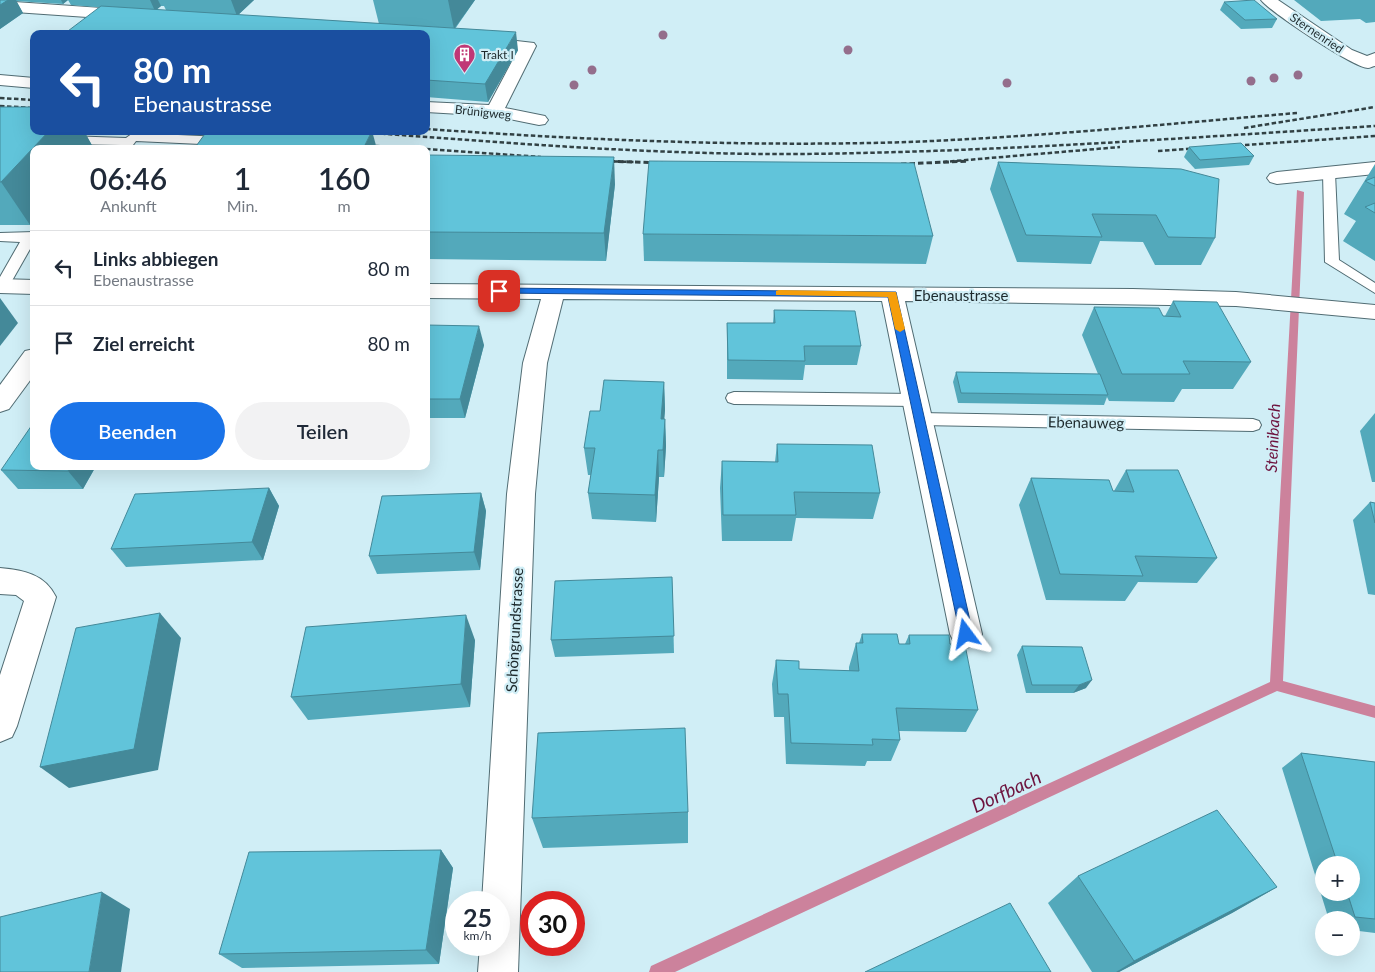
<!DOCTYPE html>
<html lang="de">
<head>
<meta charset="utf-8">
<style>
	:root { --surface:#fff; --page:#f2f2f3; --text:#1f2937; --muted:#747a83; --line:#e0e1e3; --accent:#1a73e8 }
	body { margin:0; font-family:Lato,sans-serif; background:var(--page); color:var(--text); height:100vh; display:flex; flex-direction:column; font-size:19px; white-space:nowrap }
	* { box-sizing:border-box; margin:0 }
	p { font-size:16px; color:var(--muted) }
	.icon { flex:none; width:28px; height:28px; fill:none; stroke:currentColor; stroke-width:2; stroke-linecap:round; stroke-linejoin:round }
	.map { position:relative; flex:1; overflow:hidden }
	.sheet { position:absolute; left:30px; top:145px; width:400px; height:325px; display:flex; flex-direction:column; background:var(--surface); border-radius:10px; box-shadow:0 5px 20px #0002 }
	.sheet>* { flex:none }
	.hud { position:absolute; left:30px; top:30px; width:400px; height:105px; border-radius:10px; box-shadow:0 5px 20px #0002; background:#1a4fa0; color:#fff; overflow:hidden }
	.controls { position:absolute; left:1315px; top:856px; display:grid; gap:10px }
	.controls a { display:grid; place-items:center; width:45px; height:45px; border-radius:50%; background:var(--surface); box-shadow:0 5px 20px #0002; font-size:25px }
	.speed { position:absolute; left:445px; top:891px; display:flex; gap:10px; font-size:25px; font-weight:700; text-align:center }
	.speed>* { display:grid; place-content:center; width:65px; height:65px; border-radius:50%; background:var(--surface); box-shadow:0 5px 20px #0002; line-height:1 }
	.speed small { font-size:12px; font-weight:400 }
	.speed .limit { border:8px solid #d22; background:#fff; color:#111 }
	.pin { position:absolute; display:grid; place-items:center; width:42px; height:42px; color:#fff; margin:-21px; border-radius:10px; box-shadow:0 2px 8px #0006 }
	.me { position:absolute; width:55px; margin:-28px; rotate:347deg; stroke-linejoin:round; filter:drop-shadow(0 0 4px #0008) }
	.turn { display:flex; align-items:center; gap:18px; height:105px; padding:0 20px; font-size:22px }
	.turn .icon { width:65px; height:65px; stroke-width:2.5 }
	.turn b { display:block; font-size:35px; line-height:42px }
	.eta { display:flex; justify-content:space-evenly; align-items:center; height:85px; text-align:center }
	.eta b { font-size:30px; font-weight:600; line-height:35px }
	.cta { display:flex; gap:10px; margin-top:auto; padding:10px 20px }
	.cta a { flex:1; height:58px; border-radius:30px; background:var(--accent); color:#fff; font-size:20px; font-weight:600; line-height:58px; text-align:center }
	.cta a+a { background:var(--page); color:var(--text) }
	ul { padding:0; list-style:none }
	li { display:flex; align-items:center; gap:15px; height:75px; padding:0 20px; border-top:1px solid var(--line) }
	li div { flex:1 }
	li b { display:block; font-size:19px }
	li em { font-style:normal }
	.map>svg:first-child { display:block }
</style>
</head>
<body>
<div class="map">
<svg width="1375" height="972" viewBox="0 0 1375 972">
	<rect width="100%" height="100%" fill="#d0eef6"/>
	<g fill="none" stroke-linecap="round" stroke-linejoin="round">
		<path fill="#cc829c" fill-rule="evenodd" d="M1297,190L1304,192L1283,681L1375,706V718L1277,691L675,972H649L651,966L1270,682Z"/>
		<defs>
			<g id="lane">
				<path d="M133,133L223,137L229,141L223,145L136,141L130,149H118L121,145L65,144L59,140L65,136L126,138Z"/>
				<path d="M1329,169L1335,173L1339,260L1375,283V293L1325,262L1323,173Z"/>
				<path d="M34,232V242L9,286L7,289L0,290V277L20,242L0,241V233Z"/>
				<path d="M734,392L916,394L922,396L924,400L922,404L916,406L734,404L728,402L726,398L728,394Z"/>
				<path d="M920,413L1253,419L1259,421L1261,425L1259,429L1253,431L920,425L914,423L912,419L914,415Z"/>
			</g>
			<g id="street">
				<path d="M1261,0H1278L1352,50L1367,56L1375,53V66C1373,66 1370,68 1368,68C1354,68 1269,11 1261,0Z"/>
				<path d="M0,1L131,10L139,15L131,20L0,11Z"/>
				<path d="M426,31L534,43L536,46L505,108L545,116L548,120L545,124L539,125L495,116L426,112V102L489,105L518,50L426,41V34H420Z"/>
				<path d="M0,75L34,78V88L0,85Z"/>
				<path d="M1375,162V174L1277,184L1270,182L1267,178L1270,174L1277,172Z"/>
				<path d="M0,279L34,280V294L0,293Z"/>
				<path d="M426,284L1133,289L1236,292L1375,305V319L1236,306L905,301L982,634L977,644L966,648L955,644L950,634L882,301L563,299L547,363L535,494L518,972H478L480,945H499V902H482L507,494L523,363L541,299L426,298Z"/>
				<path d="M34,349V375L9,409L0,412V385L25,351Z"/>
				<path d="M0,568C23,570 45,574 56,597L17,726L12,737L0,742V675L24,601L16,595L0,594Z"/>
			</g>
		</defs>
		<use href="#lane" stroke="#516c73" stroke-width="2"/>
		<use href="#street" stroke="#516c73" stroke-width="2"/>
		<use href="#lane" fill="#fff" fill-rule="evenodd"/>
		<use href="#street" fill="#fff" fill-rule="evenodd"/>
		<g stroke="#324144" stroke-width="2.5" stroke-dasharray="4.5 2.5" stroke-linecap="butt">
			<path d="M0,98L34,100"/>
			<path d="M0,106L34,108"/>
			<path d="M1244,128L1375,107"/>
			<path d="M426,129C586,140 747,147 908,142C1038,137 1167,124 1297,113"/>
			<path d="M185,131L220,134"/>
			<path d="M346,131C497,142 649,155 801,154C993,152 1184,138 1375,126"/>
			<path d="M362,145L417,149"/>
			<path d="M1231,146L1375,136"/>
			<path d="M426,149L541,157"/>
			<path d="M1158,151L1201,148"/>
			<path d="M601,161L634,162"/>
			<path d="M943,162L1120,147"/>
		</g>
		<g stroke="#324144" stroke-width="3" stroke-dasharray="5.5 3" stroke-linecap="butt">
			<path d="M601,161L663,163"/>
			<path d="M901,164L969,161"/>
		</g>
	</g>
	<g fill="#946e8c">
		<circle cx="663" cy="35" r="4.5"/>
		<circle cx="848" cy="50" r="4.5"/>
		<circle cx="592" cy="70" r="4.5"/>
		<circle cx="1298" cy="75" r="4.5"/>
		<circle cx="1274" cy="78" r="4.5"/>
		<circle cx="1251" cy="81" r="4.5"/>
		<circle cx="1007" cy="83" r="4.5"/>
		<circle cx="574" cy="85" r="4.5"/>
	</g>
	<g fill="#53a9bb" fill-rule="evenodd">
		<path d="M0,0H254L238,15L379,24L373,0H475L455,29L518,50L488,102L426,97V34L71,5L68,0L63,4L16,1L23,13L0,29ZM161,6H164L166,10H156Z"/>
		<path d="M1294,0H1375V22L1366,23L1360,19L1321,21Z"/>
		<path d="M1224,2L1277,19L1272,28L1241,29L1220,10Z"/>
		<path d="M0,107L34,131H84L94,149H34V221L30,225H0Z"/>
		<path d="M1189,147L1254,156L1249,165L1195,169L1184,157Z"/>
		<path d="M426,155L615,184L606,261L426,259Z"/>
		<path d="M998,162L1181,169L1215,238L1201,265H1155L1143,242L1100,241L1091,264L1017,262L990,189Z"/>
		<path d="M1375,164V261L1343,241L1356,221L1344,214Z"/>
		<path d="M643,234L933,236L926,264L644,261Z"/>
		<path d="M1173,301L1251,362L1233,389H1182L1174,402L1109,401L1107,397L1104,405L958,403L953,382L956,372L1098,374L1082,335L1094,307L1165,316Z"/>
		<path d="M774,310L861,346L857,365H805L803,380L727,379V323H773Z"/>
		<path d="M426,325L484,345L465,418H426Z"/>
		<path d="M664,382L665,410L664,419H665L666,446L664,477H659L656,522L592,519L588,493L591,475H588L584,448L600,411Z"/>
		<path d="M1375,413V482H1372L1360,431Z"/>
		<path d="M777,444L880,493L873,519L796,518L792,541H722L720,488L722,461L775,462Z"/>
		<path d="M96,466L83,489H18L1,470Z"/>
		<path d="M1126,470L1217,558L1197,583L1138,582L1125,601L1046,600L1019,505L1031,478L1114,491Z"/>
		<path d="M269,488L279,506L263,560L126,567L111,549Z"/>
		<path d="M481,493L486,511L480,570L377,574L369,556Z"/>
		<path d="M1370,502L1375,503V595L1368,594L1353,520Z"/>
		<path d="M672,577L674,653L555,657L551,640Z"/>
		<path d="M862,634L899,644H905L909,635L950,644L978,710L966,732L899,731L900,740L891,761H867L865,766L786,764L784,717H774L772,684L776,660L799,669L849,671V667L856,643H859Z"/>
		<path d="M475,640L470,707L308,720L291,697Z"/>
		<path d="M1022,646L1086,688L1073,693H1026L1017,655Z"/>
		<path d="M1301,753L1375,762V933L1351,930V920H1329L1282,768ZM1324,865H1351V892H1324Z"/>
		<path d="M688,812V843L543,848L532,818Z"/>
		<path d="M441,850L453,868L439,964L242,968L219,954Z"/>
		<path d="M1078,876L1277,887L1232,913L1119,972H1092L1048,903Z"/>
	</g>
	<g fill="#448999">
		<path d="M8,0H16L23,13L0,29V5Z"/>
		<path d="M61,0H68L63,4Z"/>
		<path d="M150,0H158L161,6L155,11Z"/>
		<path d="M231,0H254L237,16Z"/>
		<path d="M448,0H475L454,29Z"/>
		<path d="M516,32L518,50L488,102L485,84Z"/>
		<path d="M49,131H84L94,149H34V221L30,225L1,182Z"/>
		<path d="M372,131L377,149H363Z"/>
		<path d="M614,157L615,184L606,261L604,233Z"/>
		<path d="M0,298L18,323L0,346Z"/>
		<path d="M479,326L484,345L465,418L460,399Z"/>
		<path d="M664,382L665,410L662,446L661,419Z"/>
		<path d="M665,419L666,446L664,477L663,450Z"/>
		<path d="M658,450L659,477L656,522L655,495Z"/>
		<path d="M71,466H96L83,489L68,471Z"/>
		<path d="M269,488L279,506L263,560L252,542Z"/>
		<path d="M481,493L486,511L480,570L474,552Z"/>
		<path d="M160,613L181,638L158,770L69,788L40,767Z"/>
		<path d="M466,615L475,640L470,707L461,684Z"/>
		<path d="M1092,680L1086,688L1073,693L1079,685Z"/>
		<path d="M441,850L453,868L439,964L426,950Z"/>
		<path d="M1277,887L1232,913L1119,972H1116L1134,961Z"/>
		<path d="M102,892L130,909L121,972H89Z"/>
	</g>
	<g fill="#61c4da" stroke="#448999">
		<path d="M0,0H8L0,5Z"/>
		<path d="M1254,0L1277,19L1245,20L1224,2Z"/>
		<path d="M101,6L516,32L485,84L426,80V34H64Z"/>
		<path d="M0,107H34V131H49L1,182H0Z"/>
		<path d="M207,131H372L363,149H194Z"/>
		<path d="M1241,143L1254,156L1200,160L1189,147Z"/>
		<path d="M426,155L614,157L604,233L426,232Z"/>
		<path d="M649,161L914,163L933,236L643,234Z"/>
		<path d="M998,162L1181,169L1219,179L1215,238L1168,237L1156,215L1092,214L1102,237L1026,235Z"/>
		<path d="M1375,177V186L1365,181Z"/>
		<path d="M1375,203V213L1365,207Z"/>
		<path d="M1173,301L1217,302L1251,362L1183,361L1190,374H1122L1094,307L1159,308L1163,316L1181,317Z"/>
		<path d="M774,310L855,311L861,346H804L805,361L728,360L727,323H775Z"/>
		<path d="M426,325L479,326L460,399H426Z"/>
		<path d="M956,372L1100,374L1108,395L961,393Z"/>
		<path d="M604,380L664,382L661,419H665L663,450H658L655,495L588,493L595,448H584L590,411H600Z"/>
		<path d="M34,422V466H71L68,471L1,470Z"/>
		<path d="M777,444L872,445L880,493L794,492L796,515H723L722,461L778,462Z"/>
		<path d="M1126,470H1178L1217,558L1135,556L1143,576L1060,574L1031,478L1109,480L1113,491L1134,492Z"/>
		<path d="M269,488L252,542L111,549L135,494Z"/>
		<path d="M481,493L474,552L369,556L382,496Z"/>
		<path d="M1370,502L1375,503V523Z"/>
		<path d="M672,577L674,636L551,640L555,581Z"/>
		<path d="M160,613L134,749L40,767L76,628Z"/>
		<path d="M466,615L461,684L291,697L306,627Z"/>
		<path d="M862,634H897L899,644H910L909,635H949L950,644L965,645L978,710L896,708L900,740L872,739L873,745L791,743L788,694H778L776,660L799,661V669L859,671L856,643H863Z"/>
		<path d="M1022,646L1082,647L1092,680L1079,685H1032Z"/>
		<path d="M685,728L688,812L532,818L538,733Z"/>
		<path d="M1301,753L1375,762V919L1355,917L1347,892H1351V865H1338Z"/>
		<path d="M1217,810L1277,887L1134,961L1078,876Z"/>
		<path d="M441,850L426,950L219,954L249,852Z"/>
		<path d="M102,892L89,972H0V917Z"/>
		<path d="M1010,903L1051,972H865Z"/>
	</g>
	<path fill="#1a73e8" stroke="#114b97" d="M499,288L896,292L973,634L971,638H962L960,634L888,297L496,293V289Z"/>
	<path fill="#f59e0b" d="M779,290L896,292L905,329L900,332L895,329L888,297L776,295V291Z"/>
	<defs>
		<symbol id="building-pin" viewBox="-11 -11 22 30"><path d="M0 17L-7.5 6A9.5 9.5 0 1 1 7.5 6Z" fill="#c03876" stroke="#d0eef6"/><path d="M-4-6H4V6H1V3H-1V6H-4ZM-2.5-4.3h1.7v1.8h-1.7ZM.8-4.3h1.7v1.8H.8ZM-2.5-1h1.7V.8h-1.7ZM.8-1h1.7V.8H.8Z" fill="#fff"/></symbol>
	</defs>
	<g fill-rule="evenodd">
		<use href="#building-pin" x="452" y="42" width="25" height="34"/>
	</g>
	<g text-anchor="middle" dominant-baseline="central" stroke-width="4.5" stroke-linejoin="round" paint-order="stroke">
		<g font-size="12" fill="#1d292c" stroke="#d0eef6">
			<text transform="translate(1317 33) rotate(34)">Sternenried</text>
			<text transform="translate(483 112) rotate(6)">Brünigweg</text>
		</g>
		<g font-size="12" fill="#1d292c" stroke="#d0eef6" text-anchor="start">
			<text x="481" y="54">Trakt I</text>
		</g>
		<g font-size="15" fill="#1d292c" stroke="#d0eef6">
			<text x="961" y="295">Ebenaustrasse</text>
			<text transform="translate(1086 422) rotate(1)">Ebenauweg</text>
			<text transform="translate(514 630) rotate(-87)">Schöngrundstrasse</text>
		</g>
		<g font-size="16" font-style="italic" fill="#6d133e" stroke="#d0eef6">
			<text transform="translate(1272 438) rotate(-87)">Steinibach</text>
		</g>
		<g font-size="19" font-style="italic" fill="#6d133e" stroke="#d0eef6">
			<text transform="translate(1006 791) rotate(-25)">Dorfbach</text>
		</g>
	</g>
</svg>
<div class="controls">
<a>+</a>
<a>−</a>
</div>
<div class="speed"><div>25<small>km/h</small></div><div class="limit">30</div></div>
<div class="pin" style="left:499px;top:291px;background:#d93025"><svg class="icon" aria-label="arrive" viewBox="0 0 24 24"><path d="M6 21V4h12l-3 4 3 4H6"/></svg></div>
<svg class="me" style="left:966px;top:634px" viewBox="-20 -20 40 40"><path d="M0-17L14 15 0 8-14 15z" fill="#1a73e8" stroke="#fff" stroke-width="4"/></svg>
<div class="hud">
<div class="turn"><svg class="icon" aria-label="left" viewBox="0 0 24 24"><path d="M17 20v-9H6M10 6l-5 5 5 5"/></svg><div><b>80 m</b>Ebenaustrasse</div></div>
</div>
<section class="sheet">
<div class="eta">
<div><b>06:46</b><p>Ankunft</p></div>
<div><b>1</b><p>Min.</p></div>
<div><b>160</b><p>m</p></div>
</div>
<ul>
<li><svg class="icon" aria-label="left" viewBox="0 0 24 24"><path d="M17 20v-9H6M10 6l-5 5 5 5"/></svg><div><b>Links abbiegen</b><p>Ebenaustrasse</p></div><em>80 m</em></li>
<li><svg class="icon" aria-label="arrive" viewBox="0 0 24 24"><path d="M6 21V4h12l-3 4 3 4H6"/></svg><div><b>Ziel erreicht</b></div><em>80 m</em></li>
</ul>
<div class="cta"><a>Beenden</a><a>Teilen</a></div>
</section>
</div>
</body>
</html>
